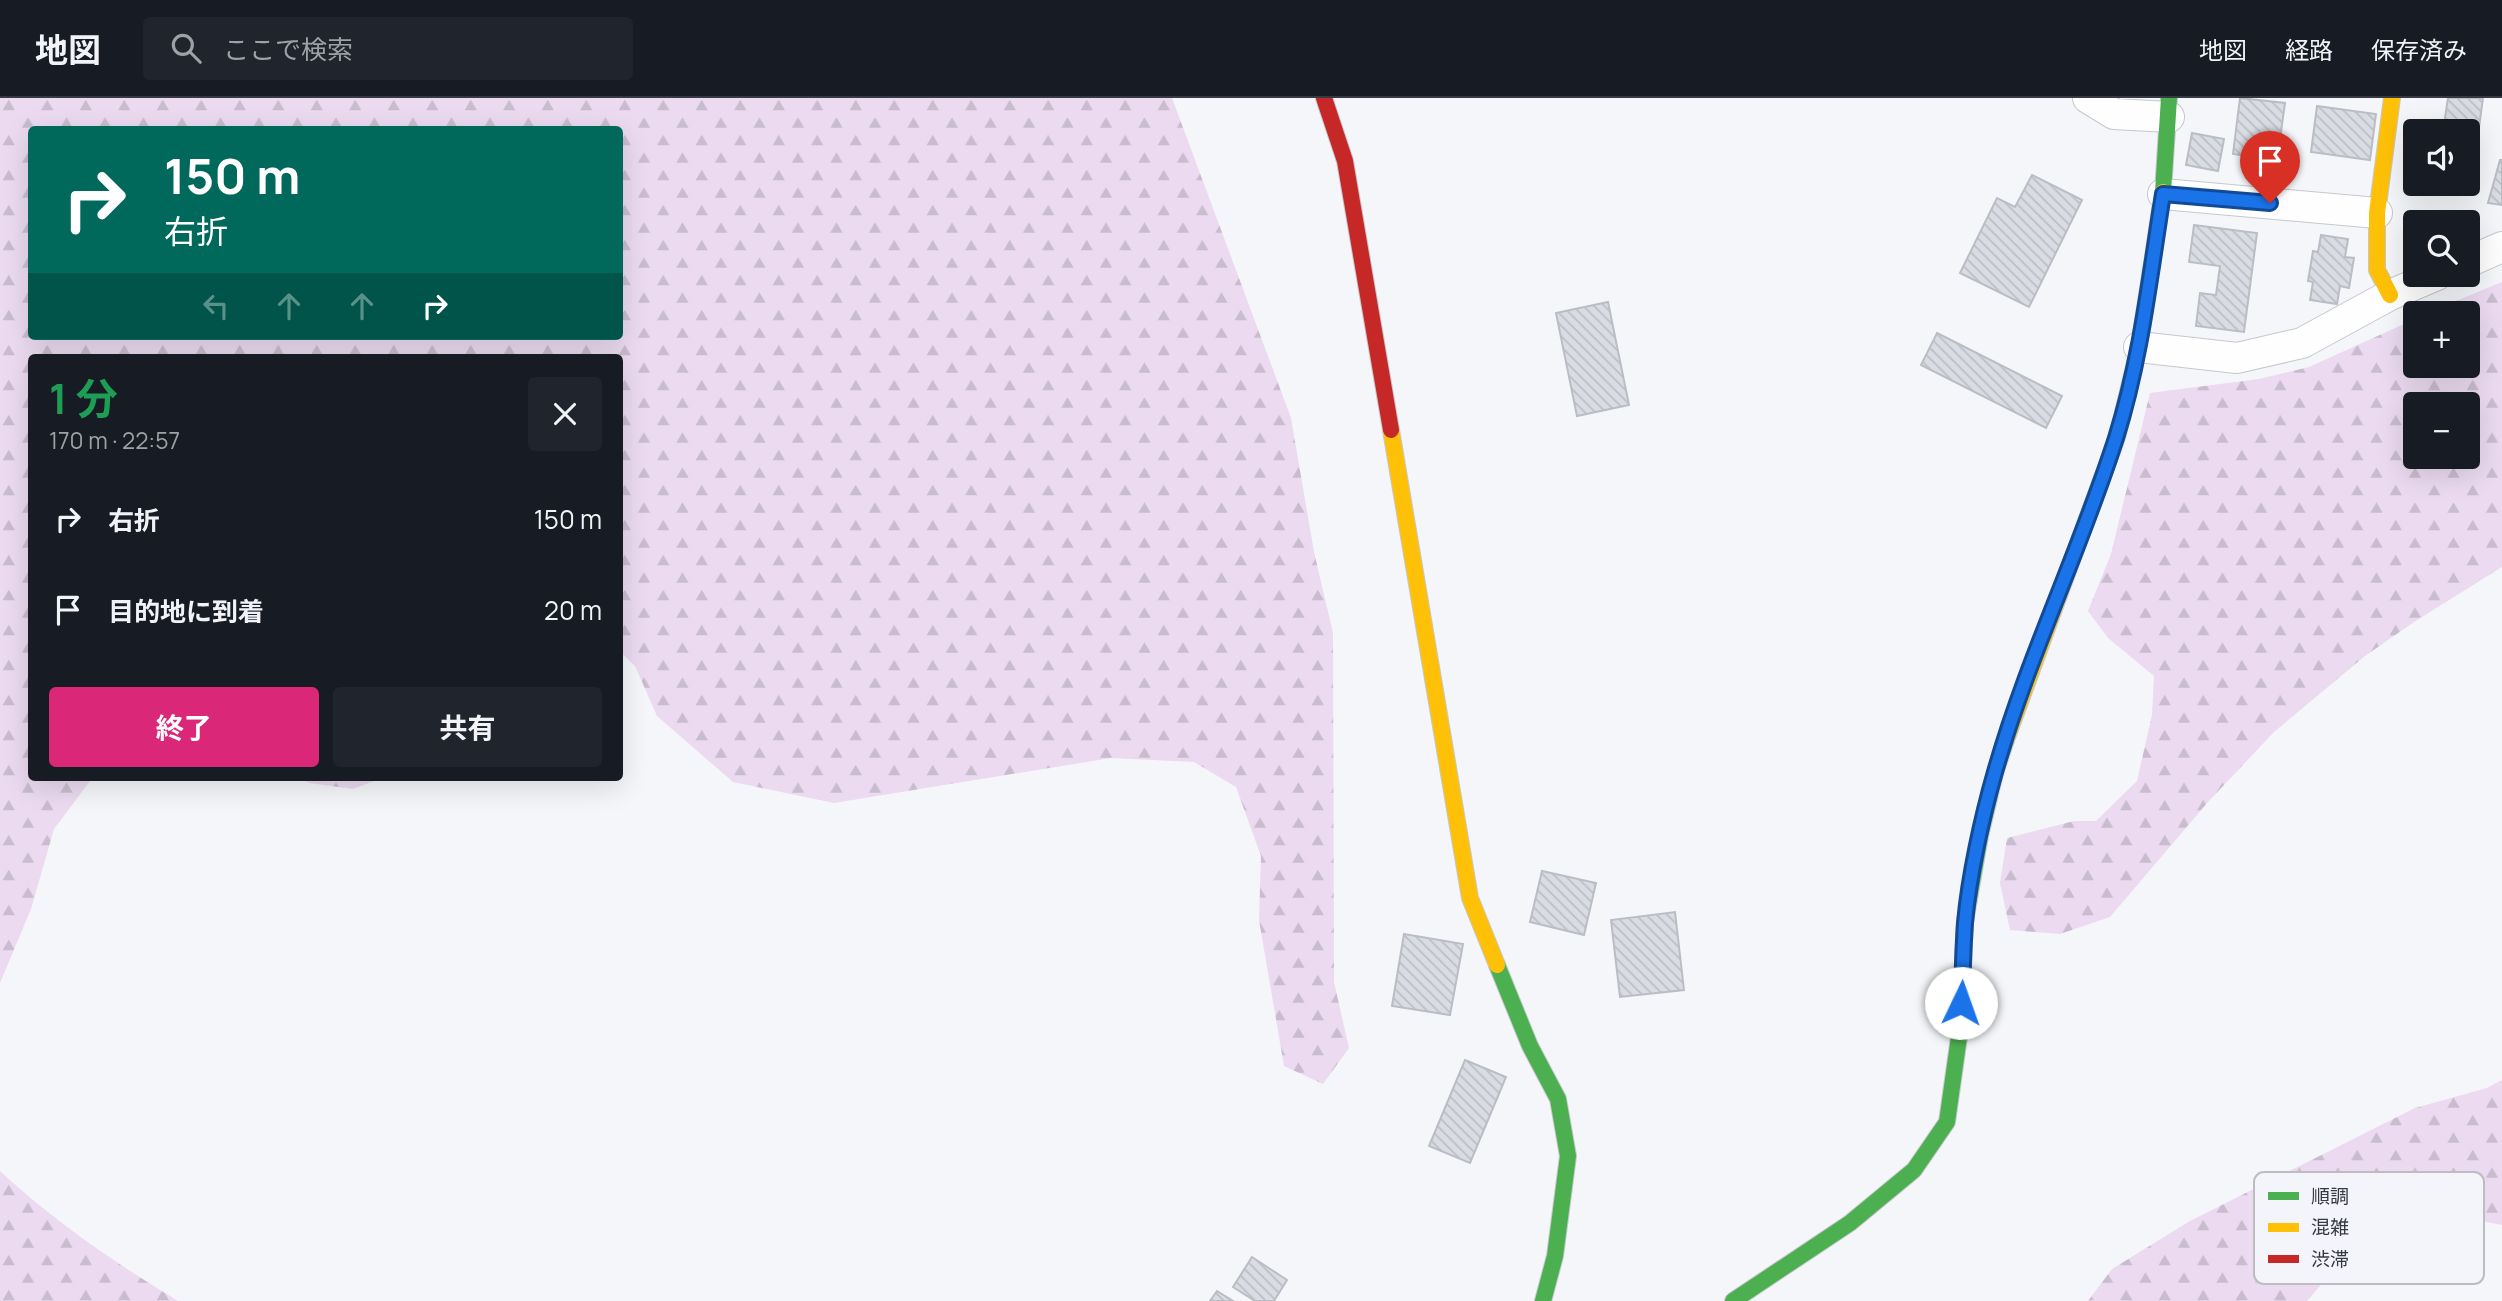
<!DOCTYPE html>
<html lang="ja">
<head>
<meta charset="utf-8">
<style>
	:root { --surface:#171b24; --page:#20242c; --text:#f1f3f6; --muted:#9ea1a6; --line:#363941; --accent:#db2777 }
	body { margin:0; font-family:Manrope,"Noto Sans JP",sans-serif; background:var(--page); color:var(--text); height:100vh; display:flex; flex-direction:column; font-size:26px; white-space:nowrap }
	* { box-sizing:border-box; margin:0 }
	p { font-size:23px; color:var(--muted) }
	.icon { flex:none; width:38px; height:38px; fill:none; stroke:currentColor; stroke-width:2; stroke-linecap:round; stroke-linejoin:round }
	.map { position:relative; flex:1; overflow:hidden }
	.panel { position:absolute; left:28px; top:256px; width:595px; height:427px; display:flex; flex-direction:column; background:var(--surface); border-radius:7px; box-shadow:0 7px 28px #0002 }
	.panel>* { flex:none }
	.hud { position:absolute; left:28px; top:28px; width:595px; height:214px; border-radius:7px; box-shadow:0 7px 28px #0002; background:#00695c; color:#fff; overflow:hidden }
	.fabs { position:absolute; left:2403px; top:21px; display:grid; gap:14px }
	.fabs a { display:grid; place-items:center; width:77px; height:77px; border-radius:7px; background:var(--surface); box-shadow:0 7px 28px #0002; font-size:35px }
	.pin { position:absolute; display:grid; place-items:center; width:60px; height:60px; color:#fff; margin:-72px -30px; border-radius:50% 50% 50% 0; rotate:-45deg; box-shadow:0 0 7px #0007 }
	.pin .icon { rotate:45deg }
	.me { position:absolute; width:77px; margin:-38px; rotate:3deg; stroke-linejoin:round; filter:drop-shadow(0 0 5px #0008) }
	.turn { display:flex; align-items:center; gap:24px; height:147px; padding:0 21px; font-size:32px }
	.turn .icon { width:91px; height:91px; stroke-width:2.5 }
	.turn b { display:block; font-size:49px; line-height:60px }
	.lanes { display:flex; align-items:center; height:66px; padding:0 21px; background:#0003; justify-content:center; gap:35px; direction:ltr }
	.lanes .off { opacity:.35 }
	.round { display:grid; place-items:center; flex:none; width:74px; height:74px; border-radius:7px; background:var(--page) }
	.head { display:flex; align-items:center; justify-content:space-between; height:119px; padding:0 21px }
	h1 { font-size:42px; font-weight:700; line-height:52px; color:#1e9e55 }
	.button { display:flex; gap:14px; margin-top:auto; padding:14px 21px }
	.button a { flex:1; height:80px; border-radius:7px; background:var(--accent); color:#fff; font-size:28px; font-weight:700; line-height:80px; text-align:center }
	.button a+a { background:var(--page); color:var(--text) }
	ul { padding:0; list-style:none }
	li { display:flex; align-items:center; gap:21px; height:91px; padding:0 21px }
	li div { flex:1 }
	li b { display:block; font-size:26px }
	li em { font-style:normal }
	header { display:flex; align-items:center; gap:42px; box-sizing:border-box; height:98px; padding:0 35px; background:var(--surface); border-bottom:2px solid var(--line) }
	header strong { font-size:33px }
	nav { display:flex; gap:38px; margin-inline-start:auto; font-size:24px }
	.search { width:490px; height:63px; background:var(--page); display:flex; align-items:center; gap:18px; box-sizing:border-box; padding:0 24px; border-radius:7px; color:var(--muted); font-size:26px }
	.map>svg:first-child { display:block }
</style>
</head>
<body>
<header>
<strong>地図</strong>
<div class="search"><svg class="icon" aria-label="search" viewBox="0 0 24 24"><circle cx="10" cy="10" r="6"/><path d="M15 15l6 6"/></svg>ここで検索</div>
<nav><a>地図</a><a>経路</a><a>保存済み</a></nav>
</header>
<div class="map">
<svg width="2502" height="1203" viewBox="0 0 2502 1203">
	<defs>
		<pattern id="forest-firs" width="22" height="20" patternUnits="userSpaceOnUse" patternTransform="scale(1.75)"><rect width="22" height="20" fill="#ebdaf0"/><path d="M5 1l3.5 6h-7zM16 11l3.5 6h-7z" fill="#cabccf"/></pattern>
		<pattern id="building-back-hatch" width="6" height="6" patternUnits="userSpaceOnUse" patternTransform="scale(1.75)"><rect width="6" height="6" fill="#d9dde3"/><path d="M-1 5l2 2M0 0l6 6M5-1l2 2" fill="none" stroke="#bbbec4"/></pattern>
	</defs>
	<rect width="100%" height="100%" fill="#f5f6f9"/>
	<g fill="url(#forest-firs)" fill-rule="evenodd">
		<path d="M0,0H1172L1291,320L1314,454L1333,535L1334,884L1349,950L1323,986L1284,968L1259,822L1261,758L1236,689L1194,664L1111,660L834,705L733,684L657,618L635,568L620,554V259H32V679H93L54,731L31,811L0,885ZM32,32H620V238H32Z"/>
		<path d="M2502,184V469L2414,524L2365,558L2274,634L2208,704L2110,819L2060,836L2010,832L2000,785L2007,740L2074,723H2096L2137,683L2152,617L2154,578L2108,540L2088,513L2111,456L2150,295L2259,281L2309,269L2415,221V268H2468V215H2427ZM2415,306H2468V359H2415Z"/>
		<path d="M300,679H385L353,691L309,685Z"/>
		<path d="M2502,982V1127L2462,1119L2412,1123L2353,1150L2307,1203H2088L2112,1171L2190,1123L2415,1010L2487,990Z"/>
		<path d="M0,1073C54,1123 115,1165 178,1203H0Z"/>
	</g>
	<g fill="url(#building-back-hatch)" stroke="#babec4" stroke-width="2">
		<path d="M2240,0L2285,5L2277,62L2233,56Z"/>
		<path d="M2448,0H2483L2478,37L2468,36V33H2443Z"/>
		<path d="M2317,8L2376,16L2370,62L2311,54Z"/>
		<path d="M2192,35L2224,41L2218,73L2186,67Z"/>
		<path d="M2500,62H2502V107L2488,105Z"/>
		<path d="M2032,77L2082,102L2029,209L1960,175L1997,100L2015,109Z"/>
		<path d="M2194,127L2257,135L2244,234L2196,228L2200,195L2216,197L2220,168L2189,164Z"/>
		<path d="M2321,137L2348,141L2345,159L2354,160L2349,190L2340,188L2337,206L2310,202L2313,184L2308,183L2313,153L2318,154Z"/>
		<path d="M1608,204L1629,307L1577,318L1556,215Z"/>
		<path d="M1937,235L2062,298L2046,330L1921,267Z"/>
		<path d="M1542,773L1596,785L1584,837L1530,824Z"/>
		<path d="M1675,814L1684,892L1620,899L1611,822Z"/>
		<path d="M1404,836L1463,846L1450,917L1392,908Z"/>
		<path d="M1465,962L1506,979L1470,1065L1429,1048Z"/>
		<path d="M1252,1159L1287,1182L1274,1203H1255L1233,1189Z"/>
		<path d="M1217,1193L1233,1203H1210Z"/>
	</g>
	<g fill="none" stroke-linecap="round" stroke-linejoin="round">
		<defs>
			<g id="street">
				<path d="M2088,0L2114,16L2169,19"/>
				<path d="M2163,96L2377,115"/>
				<path d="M2468,164L2502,149"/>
				<path d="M2139,249L2237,260L2302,245L2390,197L2437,177"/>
			</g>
			<g id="fast">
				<path d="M2163,94L2169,0"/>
				<path d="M1497,867L1530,948L1558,1001L1568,1058L1555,1158L1543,1203"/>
				<path d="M1733,1203L1850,1125L1914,1072L1947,1024L1960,932L1965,824L1980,738L1995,675L2006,642"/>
			</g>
			<g id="slow">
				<path d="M2390,197L2377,172V115L2392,0"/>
				<path d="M1391,332L1470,800L1497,867"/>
				<path d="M2006,642L2117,339L2139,249L2163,94"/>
			</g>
			<path id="jam" d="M1324,0L1345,63L1391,332"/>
		</defs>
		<use href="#street" stroke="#c6c8ce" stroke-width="32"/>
		<use href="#fast" stroke="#c6c8ce" stroke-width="18"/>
		<use href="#slow" stroke="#c6c8ce" stroke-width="18"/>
		<use href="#jam" stroke="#c6c8ce" stroke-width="18"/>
		<use href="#street" stroke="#fefefe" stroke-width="30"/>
		<use href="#fast" stroke="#4caf50" stroke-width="16"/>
		<use href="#slow" stroke="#ffc107" stroke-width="16"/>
		<use href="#jam" stroke="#c62828" stroke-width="16"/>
	</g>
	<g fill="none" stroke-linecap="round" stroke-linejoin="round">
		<defs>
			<path id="route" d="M1961,905C1963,878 1963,852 1965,825C1969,779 1982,719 1995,674C2027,561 2080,453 2116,340C2141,261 2150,177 2163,96L2270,105"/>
		</defs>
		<use href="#route" stroke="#114b97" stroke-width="18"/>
		<use href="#route" stroke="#1a73e8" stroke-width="12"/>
	</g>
	<rect x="2254" y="1074" width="230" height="112" rx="10" fill="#f4f5fa" stroke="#bbbdc3" stroke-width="2"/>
	<rect x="2268" y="1094" width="31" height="8" fill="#4caf50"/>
	<rect x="2268" y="1125" width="31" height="9" fill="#ffc107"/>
	<rect x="2268" y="1157" width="31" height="8" fill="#c62828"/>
	<g font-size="19" fill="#373a44">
		<text x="2311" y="1105">順調</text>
		<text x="2311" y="1136">混雑</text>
		<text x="2311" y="1168">渋滞</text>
	</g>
</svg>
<div class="fabs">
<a><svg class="icon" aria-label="sound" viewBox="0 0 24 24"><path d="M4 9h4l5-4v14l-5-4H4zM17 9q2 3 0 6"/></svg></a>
<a><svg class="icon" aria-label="search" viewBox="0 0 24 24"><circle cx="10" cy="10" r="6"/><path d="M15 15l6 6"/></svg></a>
<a>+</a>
<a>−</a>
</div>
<div class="pin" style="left:2270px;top:105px;background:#d93025"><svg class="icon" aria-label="arrive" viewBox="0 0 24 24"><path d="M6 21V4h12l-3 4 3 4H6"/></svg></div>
<svg class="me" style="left:1961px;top:905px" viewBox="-20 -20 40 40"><circle r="19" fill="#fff"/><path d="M0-13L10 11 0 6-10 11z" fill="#1a73e8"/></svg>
<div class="hud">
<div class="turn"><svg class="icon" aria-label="right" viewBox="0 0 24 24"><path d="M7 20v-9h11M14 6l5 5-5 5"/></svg><div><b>150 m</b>右折</div></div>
<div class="lanes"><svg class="icon off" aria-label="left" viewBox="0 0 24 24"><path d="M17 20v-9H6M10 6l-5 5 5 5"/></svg><svg class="icon off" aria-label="ahead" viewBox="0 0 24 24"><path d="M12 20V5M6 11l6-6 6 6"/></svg><svg class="icon off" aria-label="ahead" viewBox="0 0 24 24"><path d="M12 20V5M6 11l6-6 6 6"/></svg><svg class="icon" aria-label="right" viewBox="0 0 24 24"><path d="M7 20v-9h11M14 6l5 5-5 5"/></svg></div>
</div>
<section class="panel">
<div class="head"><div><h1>1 分</h1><p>170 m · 22:57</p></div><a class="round"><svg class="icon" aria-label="close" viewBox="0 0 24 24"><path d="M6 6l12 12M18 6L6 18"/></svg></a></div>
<ul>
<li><svg class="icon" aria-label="right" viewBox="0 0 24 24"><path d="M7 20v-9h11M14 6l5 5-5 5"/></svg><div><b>右折</b></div><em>150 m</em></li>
<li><svg class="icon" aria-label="arrive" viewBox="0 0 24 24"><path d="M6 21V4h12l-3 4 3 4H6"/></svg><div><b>目的地に到着</b></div><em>20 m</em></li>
</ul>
<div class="button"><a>終了</a><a>共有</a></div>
</section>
</div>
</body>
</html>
